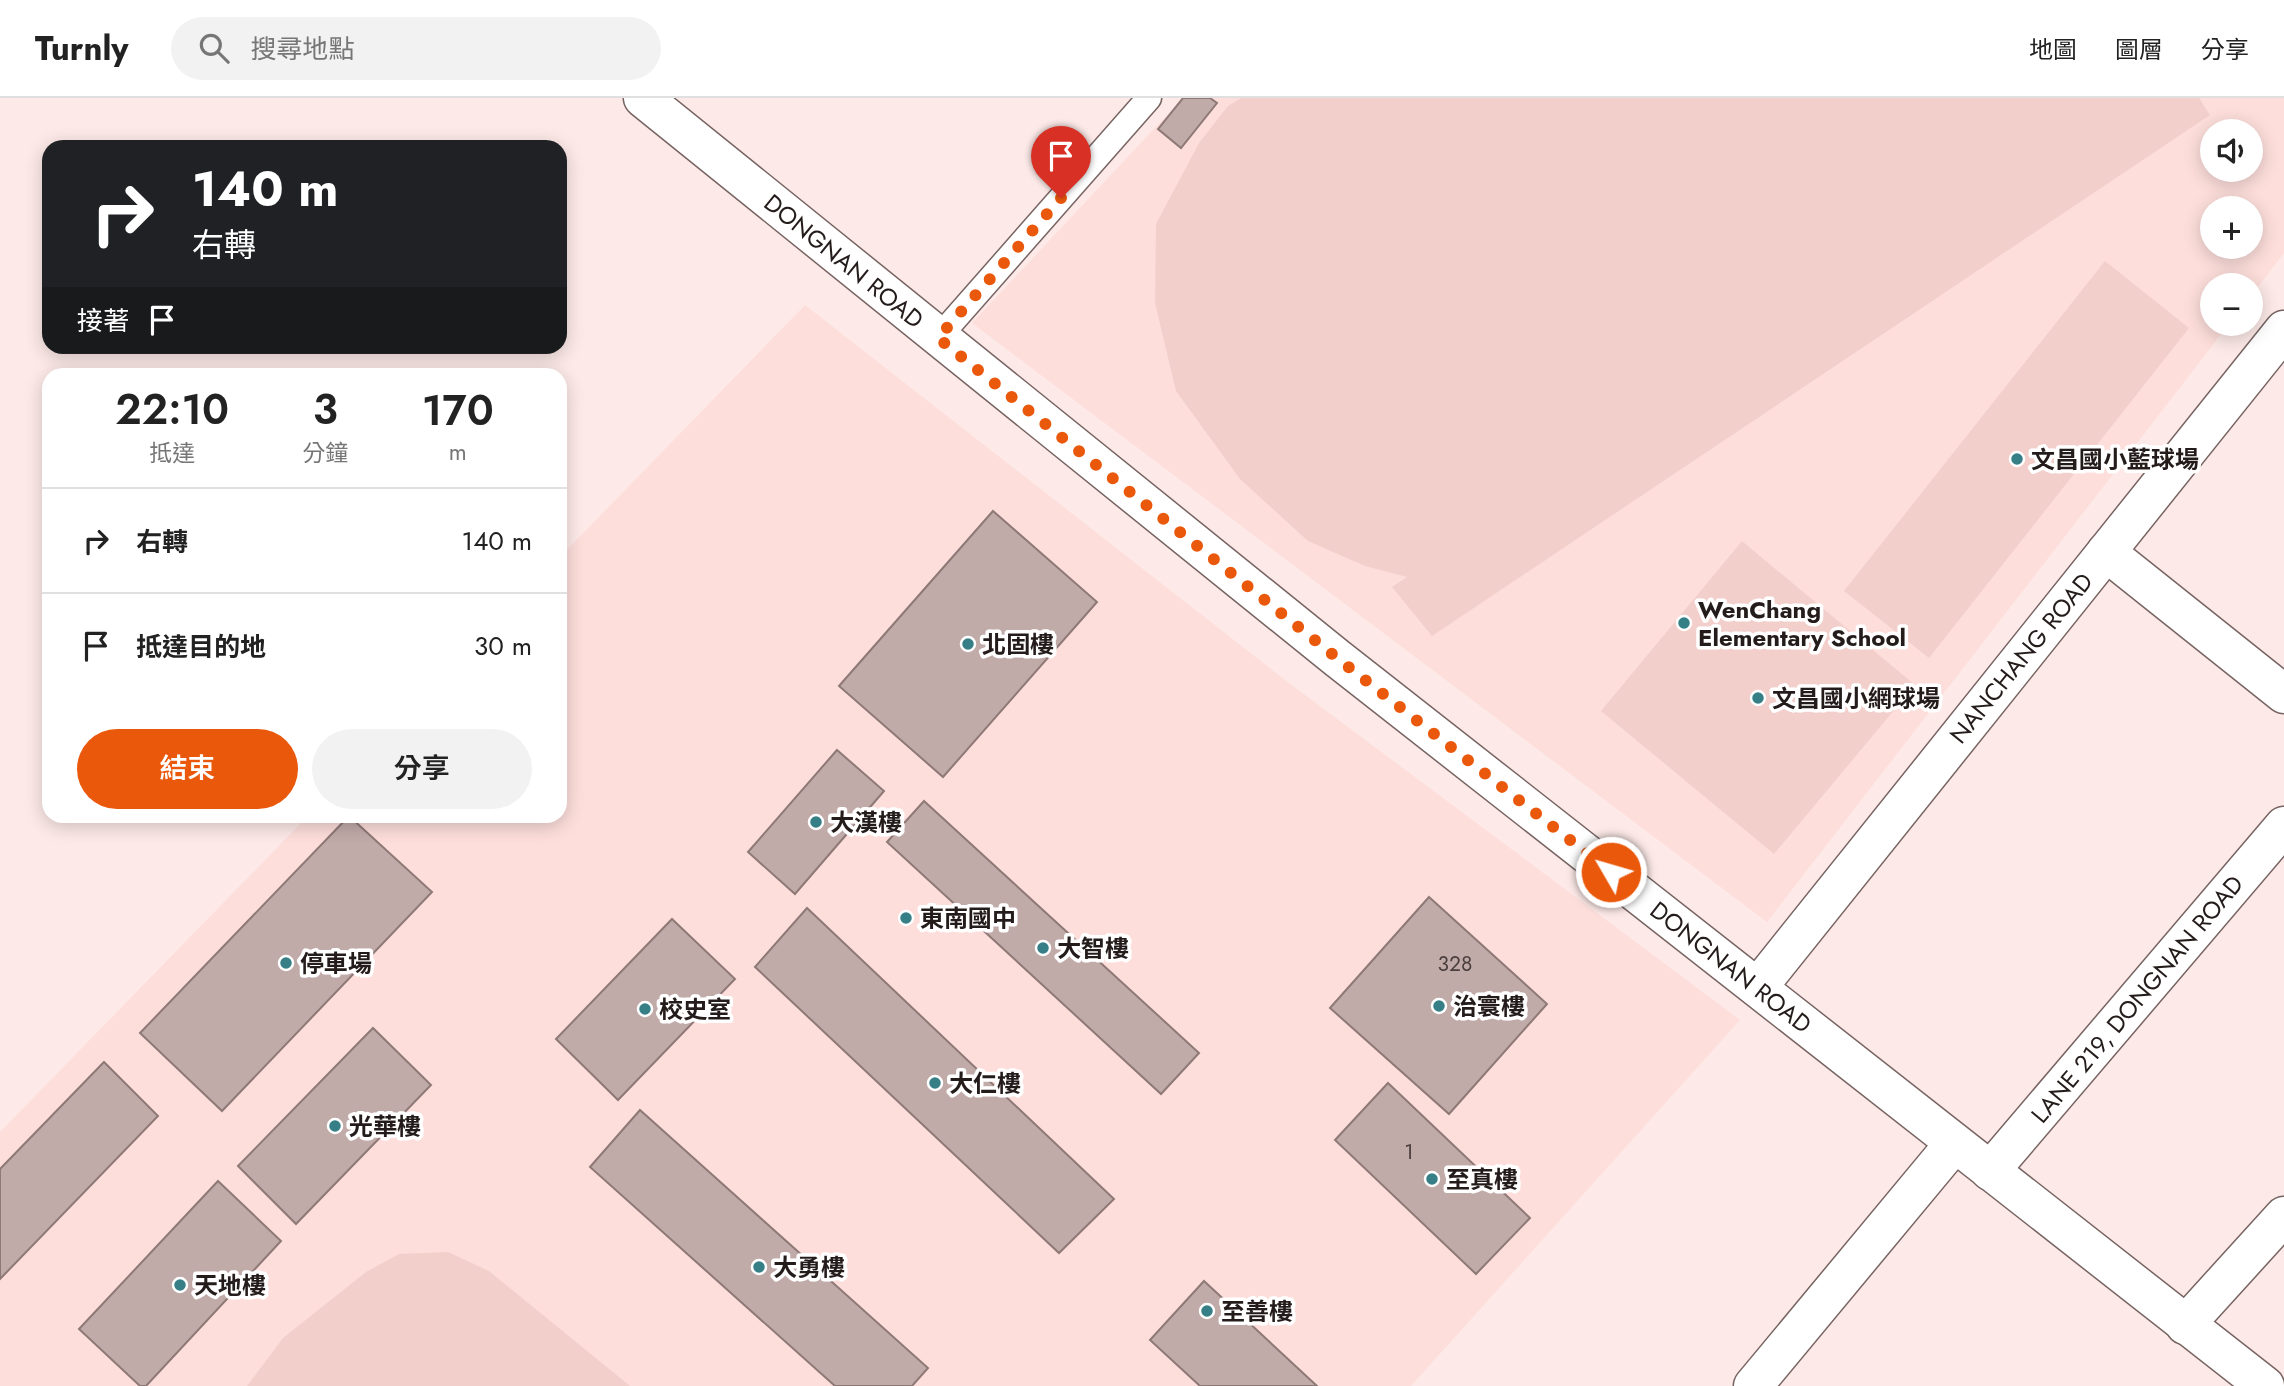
<!DOCTYPE html>
<html lang="zh-TW">
<head>
<meta charset="utf-8">
<style>
	:root { --surface:#fff; --page:#f2f2f2; --text:#222; --muted:#767676; --line:#e0e0e0; --accent:#ea580c }
	body { margin:0; font-family:Jost,"Noto Sans TC",sans-serif; background:var(--page); color:var(--text); height:100vh; display:flex; flex-direction:column; font-size:26px; white-space:nowrap }
	* { box-sizing:border-box; margin:0 }
	p { font-size:23px; color:var(--muted) }
	.icon { flex:none; width:38px; height:38px; fill:none; stroke:currentColor; stroke-width:2; stroke-linecap:round; stroke-linejoin:round }
	.map { position:relative; flex:1; overflow:hidden }
	.drawer { position:absolute; left:42px; top:270px; width:525px; height:455px; display:flex; flex-direction:column; background:var(--surface); border-radius:21px; box-shadow:0 4px 18px #0003 }
	.drawer>* { flex:none }
	.banner { position:absolute; left:42px; top:42px; width:525px; height:214px; border-radius:21px; box-shadow:0 4px 18px #0003; background:#202124; color:#fff; overflow:hidden }
	.buttons { position:absolute; left:2200px; top:21px; display:grid; gap:14px }
	.buttons a { display:grid; place-items:center; width:63px; height:63px; border-radius:50%; background:var(--surface); box-shadow:0 4px 18px #0003; font-size:35px }
	.pin { position:absolute; display:grid; place-items:center; width:60px; height:60px; color:#fff; margin:-72px -30px; border-radius:50% 50% 50% 0; rotate:-45deg; box-shadow:0 0 7px #0007 }
	.pin .icon { rotate:45deg }
	.me { position:absolute; width:77px; margin:-38px; rotate:308deg; stroke-linejoin:round; filter:drop-shadow(0 0 5px #0008) }
	.turn { display:flex; align-items:center; gap:24px; height:147px; padding:0 35px; font-size:32px }
	.turn .icon { width:91px; height:91px; stroke-width:2.5 }
	.turn b { display:block; font-size:49px; line-height:60px }
	.then { display:flex; align-items:center; height:66px; padding:0 35px; background:#0003; gap:14px; font-size:26px }
	.eta { display:flex; justify-content:space-evenly; align-items:center; height:119px; text-align:center }
	.eta b { font-size:42px; font-weight:600; line-height:49px }
	.button { display:flex; gap:14px; margin-top:auto; padding:14px 35px }
	.button a { flex:1; height:80px; border-radius:42px; background:var(--accent); color:#fff; font-size:28px; font-weight:600; line-height:80px; text-align:center }
	.button a+a { background:var(--page); color:var(--text) }
	ul { padding:0; list-style:none }
	li { display:flex; align-items:center; gap:21px; height:105px; padding:0 35px; border-top:2px solid var(--line) }
	li div { flex:1 }
	li b { display:block; font-size:26px }
	li em { font-style:normal }
	header { display:flex; align-items:center; gap:42px; box-sizing:border-box; height:98px; padding:0 35px; background:var(--surface); border-bottom:2px solid var(--line) }
	header strong { font-size:33px }
	nav { display:flex; gap:38px; margin-inline-start:auto; font-size:24px }
	.search { width:490px; height:63px; background:var(--page); display:flex; align-items:center; gap:18px; box-sizing:border-box; padding:0 24px; border-radius:38px; color:var(--muted); font-size:26px }
	.map>svg:first-child { display:block }
</style>
</head>
<body>
<header>
<strong>Turnly</strong>
<div class="search"><svg class="icon" aria-label="search" viewBox="0 0 24 24"><circle cx="10" cy="10" r="6"/><path d="M15 15l6 6"/></svg>搜尋地點</div>
<nav><a>地圖</a><a>圖層</a><a>分享</a></nav>
</header>
<div class="map">
<svg width="2284" height="1288" viewBox="0 0 2284 1288">
	<rect width="100%" height="100%" fill="#fdeae8"/>
	<g fill="#fddedb" fill-rule="evenodd">
		<path d="M1183,0H2284V155L2251,198L2250,187H2212V226H2229L1767,824L972,225ZM2212,33H2250V72H2212ZM2212,110H2250V149H2212Z"/>
		<path d="M805,207L1285,582L1740,922L1411,1288H0V1034L308,718H560V459Z"/>
	</g>
	<g fill="#f3cfcc">
		<path d="M1241,0H2199L2210,17L1432,538L1392,489L1407,479L1365,468L1308,443L1240,381L1176,293L1155,205L1156,126L1199,45L1228,8Z"/>
		<path d="M2105,163L2189,230L1929,560L1844,493Z"/>
		<path d="M1742,443L1915,587L1774,756L1601,613Z"/>
		<path d="M448,1154L489,1173L630,1288H247L283,1240L366,1174L399,1156Z"/>
	</g>
	<g fill="#c1aba9" stroke="#8e7977" stroke-width="2">
		<path d="M1183,0H1210L1217,5L1181,50L1158,31Z"/>
		<path d="M993,413L1097,504L943,679L839,588Z"/>
		<path d="M837,652L884,693L795,796L748,754Z"/>
		<path d="M924,703L1199,955L1161,996L887,744Z"/>
		<path d="M349,718L432,794L222,1013L140,935Z"/>
		<path d="M1429,799L1547,906L1449,1016L1330,910Z"/>
		<path d="M807,810L1114,1101L1059,1155L755,869Z"/>
		<path d="M672,821L735,881L618,1002L556,941Z"/>
		<path d="M373,930L431,987L296,1126L238,1068Z"/>
		<path d="M104,964L158,1018L0,1181V1071Z"/>
		<path d="M1388,985L1530,1120L1476,1176L1335,1042Z"/>
		<path d="M640,1012L928,1270L912,1288H835L590,1069Z"/>
		<path d="M218,1083L281,1143L146,1288H140L79,1231Z"/>
		<path d="M1204,1183L1317,1288H1200L1150,1242Z"/>
	</g>
	<g fill="none" stroke-linecap="round" stroke-linejoin="round">
		<defs>
			<path id="service" d="M938,240L1149,0"/>
			<g id="minor">
				<path d="M643,0L1337,560L2265,1288"/>
				<path d="M2106,454L2284,596"/>
				<path d="M1758,889L2284,232"/>
				<path d="M1990,1073L2284,728"/>
				<path d="M2185,1227L2284,1118"/>
				<path d="M1753,1288L1954,1046"/>
			</g>
		</defs>
		<use href="#service" stroke="#776462" stroke-width="27"/>
		<use href="#minor" stroke="#776462" stroke-width="41"/>
		<use href="#service" stroke="#fff" stroke-width="24"/>
		<use href="#minor" stroke="#fff" stroke-width="38"/>
	</g>
	<g fill="none" stroke-linecap="round" stroke-linejoin="round">
		<path stroke="#ea580c" stroke-width="12" stroke-dasharray="0 21.6" d="M1061,100L938,240L1337,560L1611,774"/>
	</g>
	<g fill="#377f87" stroke="#fff" stroke-width="2.5">
		<circle cx="2017" cy="361" r="7"/>
		<circle cx="1684" cy="525" r="7"/>
		<circle cx="968" cy="546" r="7"/>
		<circle cx="1758" cy="600" r="7"/>
		<circle cx="816" cy="724" r="7"/>
		<circle cx="906" cy="820" r="7"/>
		<circle cx="1043" cy="850" r="7"/>
		<circle cx="286" cy="865" r="7"/>
		<circle cx="1439" cy="908" r="7"/>
		<circle cx="645" cy="911" r="7"/>
		<circle cx="935" cy="985" r="7"/>
		<circle cx="335" cy="1028" r="7"/>
		<circle cx="1432" cy="1081" r="7"/>
		<circle cx="759" cy="1169" r="7"/>
		<circle cx="180" cy="1187" r="7"/>
		<circle cx="1207" cy="1213" r="7"/>
	</g>
	<g text-anchor="middle" dominant-baseline="central" stroke-width="7" stroke-linejoin="round" paint-order="stroke">
		<g font-size="21" fill="#4b403e">
			<text x="1455" y="866">328</text>
			<text x="1409" y="1054">1</text>
		</g>
		<g font-size="24" fill="#241c1b" stroke="#fff">
			<text transform="translate(844 163) rotate(39)">DONGNAN ROAD</text>
			<text transform="translate(2021 560) rotate(-51)">NANCHANG ROAD</text>
			<text transform="translate(1731 869) rotate(38)">DONGNAN ROAD</text>
			<text transform="translate(2137 901) rotate(-50)">LANE 219, DONGNAN ROAD</text>
		</g>
		<g font-size="24" font-weight="bold" fill="#241c1b" stroke="#fff" text-anchor="start">
			<text x="2031" y="361">文昌國小藍球場</text>
			<text x="1698" y="511">WenChang<tspan x="1698" dy="28">Elementary School</tspan></text>
			<text x="982" y="546">北固樓</text>
			<text x="1772" y="600">文昌國小網球場</text>
			<text x="830" y="724">大漢樓</text>
			<text x="920" y="820">東南國中</text>
			<text x="1057" y="850">大智樓</text>
			<text x="300" y="865">停車場</text>
			<text x="1453" y="908">治寰樓</text>
			<text x="659" y="911">校史室</text>
			<text x="949" y="985">大仁樓</text>
			<text x="349" y="1028">光華樓</text>
			<text x="1446" y="1081">至真樓</text>
			<text x="773" y="1169">大勇樓</text>
			<text x="194" y="1187">天地樓</text>
			<text x="1221" y="1213">至善樓</text>
		</g>
	</g>
</svg>
<div class="buttons">
<a><svg class="icon" aria-label="sound" viewBox="0 0 24 24"><path d="M4 9h4l5-4v14l-5-4H4zM17 9q2 3 0 6"/></svg></a>
<a>+</a>
<a>−</a>
</div>
<div class="pin" style="left:1061px;top:100px;background:#d93025"><svg class="icon" aria-label="arrive" viewBox="0 0 24 24"><path d="M6 21V4h12l-3 4 3 4H6"/></svg></div>
<svg class="me" style="left:1611px;top:774px" viewBox="-20 -20 40 40"><circle r="17" fill="#ea580c" stroke="#fff" stroke-width="3"/><path d="M0-11L8 9 0 5-8 9z" fill="#fff"/></svg>
<div class="banner">
<div class="turn"><svg class="icon" aria-label="right" viewBox="0 0 24 24"><path d="M7 20v-9h11M14 6l5 5-5 5"/></svg><div><b>140 m</b>右轉</div></div>
<div class="then">接著<svg class="icon" aria-label="arrive" viewBox="0 0 24 24"><path d="M6 21V4h12l-3 4 3 4H6"/></svg></div>
</div>
<section class="drawer">
<div class="eta">
<div><b>22:10</b><p>抵達</p></div>
<div><b>3</b><p>分鐘</p></div>
<div><b>170</b><p>m</p></div>
</div>
<ul>
<li><svg class="icon" aria-label="right" viewBox="0 0 24 24"><path d="M7 20v-9h11M14 6l5 5-5 5"/></svg><div><b>右轉</b></div><em>140 m</em></li>
<li><svg class="icon" aria-label="arrive" viewBox="0 0 24 24"><path d="M6 21V4h12l-3 4 3 4H6"/></svg><div><b>抵達目的地</b></div><em>30 m</em></li>
</ul>
<div class="button"><a>結束</a><a>分享</a></div>
</section>
</div>
</body>
</html>
